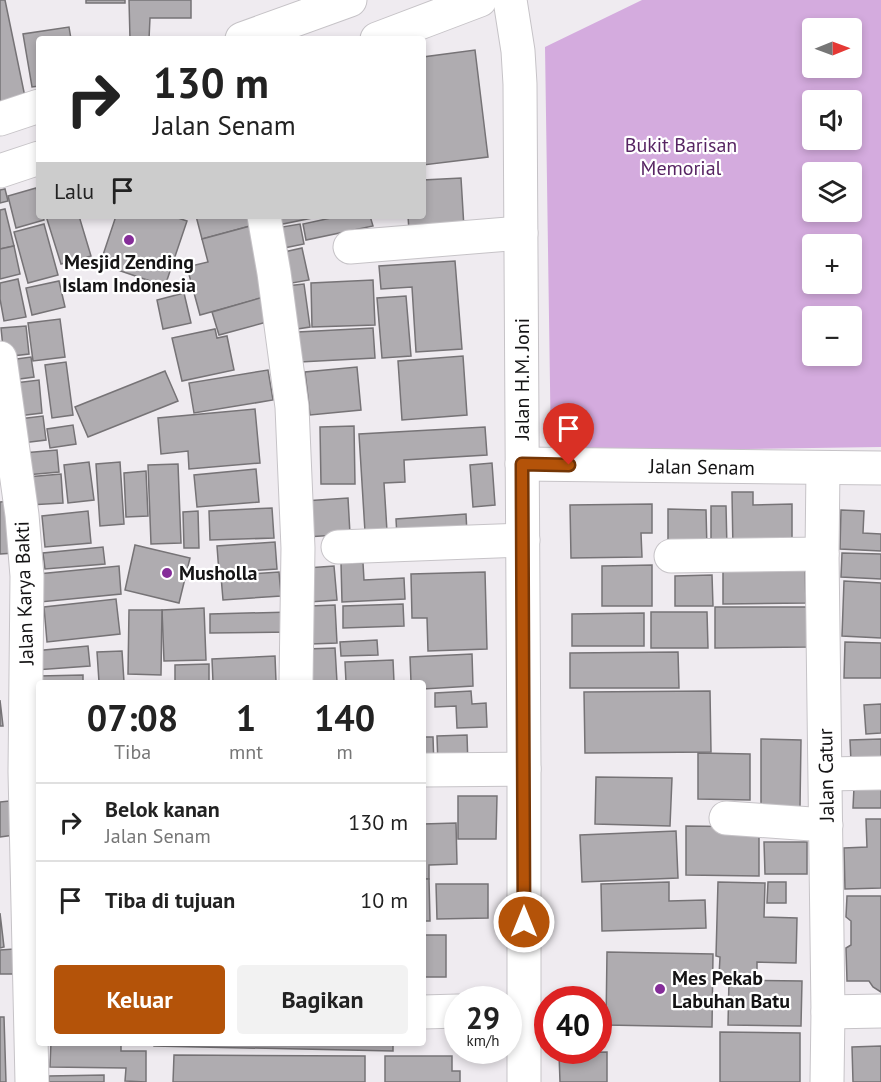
<!DOCTYPE html>
<html lang="id">
<head>
<meta charset="utf-8">
<style>
	:root { --surface:#fff; --page:#f2f2f2; --text:#222; --muted:#767676; --line:#e0e0e0; --accent:#b45309 }
	body { margin:0; font-family:"PT Sans",sans-serif; background:var(--page); color:var(--text); height:100vh; display:flex; flex-direction:column; font-size:22px; white-space:nowrap }
	* { box-sizing:border-box; margin:0 }
	p { font-size:20px; color:var(--muted) }
	.icon { flex:none; width:33px; height:33px; fill:none; stroke:currentColor; stroke-width:2; stroke-linecap:round; stroke-linejoin:round }
	.map { position:relative; flex:1; overflow:hidden }
	.panel { position:absolute; left:36px; top:680px; width:390px; height:366px; display:flex; flex-direction:column; background:var(--surface); border-radius:6px; box-shadow:0 3px 9px #0003 }
	.panel>* { flex:none }
	.banner { position:absolute; left:36px; top:36px; width:390px; height:183px; border-radius:6px; box-shadow:0 3px 9px #0003; background:#fff; color:var(--text); overflow:hidden }
	.needle { width:39px; rotate:89deg }
	.controls { position:absolute; left:802px; top:18px; display:grid; gap:12px }
	.controls a { display:grid; place-items:center; width:60px; height:60px; border-radius:6px; background:var(--surface); box-shadow:0 3px 9px #0003; font-size:30px }
	.speed { position:absolute; left:444px; top:986px; display:flex; gap:12px; font-size:30px; font-weight:700; text-align:center }
	.speed>* { display:grid; place-content:center; width:78px; height:78px; border-radius:50%; background:var(--surface); box-shadow:0 3px 9px #0003; line-height:1 }
	.speed small { font-size:15px; font-weight:400 }
	.speed .limit { border:9px solid #d22; background:#fff; color:#111 }
	.pin { position:absolute; display:grid; place-items:center; width:51px; height:51px; color:#fff; margin:-62px -26px; border-radius:50% 50% 50% 0; rotate:-45deg; box-shadow:0 0 6px #0007 }
	.pin .icon { rotate:45deg }
	.me { position:absolute; width:66px; margin:-33px; rotate:0deg; stroke-linejoin:round; filter:drop-shadow(0 0 4px #0008) }
	.turn { display:flex; align-items:center; gap:21px; height:126px; padding:0 18px; font-size:27px }
	.turn .icon { width:78px; height:78px; stroke-width:2.5 }
	.turn b { display:block; font-size:42px; line-height:51px }
	.then { display:flex; align-items:center; height:57px; padding:0 18px; background:#0003; gap:12px; font-size:22px }
	.eta { display:flex; justify-content:space-evenly; align-items:center; height:102px; text-align:center }
	.eta b { font-size:36px; font-weight:600; line-height:42px }
	.button { display:flex; gap:12px; margin-top:auto; padding:12px 18px }
	.button a { flex:1; height:69px; border-radius:6px; background:var(--accent); color:#fff; font-size:24px; font-weight:600; line-height:69px; text-align:center }
	.button a+a { background:var(--page); color:var(--text) }
	ul { padding:0; list-style:none }
	li { display:flex; align-items:center; gap:18px; height:78px; padding:0 18px; border-top:2px solid var(--line) }
	li div { flex:1 }
	li b { display:block; font-size:22px }
	li em { font-style:normal }
	.map>svg:first-child { display:block }
</style>
</head>
<body>
<div class="map">
<svg width="881" height="1082" viewBox="0 0 881 1082">
	<rect width="100%" height="100%" fill="#efebf0"/>
	<path fill="#d4abde" fill-rule="evenodd" d="M642,0H881V447L551,452L545,47ZM813,28H852V68H813ZM813,100H852V140H813ZM813,172H852V212H813ZM813,244H852V284H813ZM813,316H852V356H813Z"/>
	<g fill="#afacb0" stroke="#767376" stroke-width="1.5">
		<path d="M0,0H5L25,97L0,102Z"/>
		<rect x="86" y="0" width="39" height="3"/>
		<path d="M129,0H191V18H150L149,39H130Z"/>
		<path d="M69,27L71,39H39V86L32,87L23,34Z"/>
		<path d="M475,50L488,157L423,165V57Z"/>
		<path d="M461,178L464,228L409,231L408,216H423V180Z"/>
		<path d="M36,188L39,199V216H43L44,220L16,228L8,196Z"/>
		<path d="M5,189L8,201L0,203V190Z"/>
		<path d="M5,209L14,246L0,249V210Z"/>
		<path d="M46,216H79L91,256L61,264Z"/>
		<path d="M116,216H172L187,221L165,286L100,264Z"/>
		<path d="M196,216H251L254,225L202,239Z"/>
		<path d="M271,216H322L273,226Z"/>
		<path d="M340,216H370L373,226L306,240L303,224Z"/>
		<path d="M44,224L58,275L28,283L14,232Z"/>
		<path d="M300,224L304,244L274,250L270,229Z"/>
		<path d="M254,225L272,295L200,315L187,267L208,262L202,239Z"/>
		<path d="M14,246L20,274L0,279V249Z"/>
		<path d="M302,248L309,280L281,285L275,254Z"/>
		<path d="M455,261L462,349L416,352L412,287L381,289L379,266Z"/>
		<path d="M18,279L26,317L4,321L0,299V283Z"/>
		<path d="M373,280L375,325L312,327L311,283Z"/>
		<path d="M59,281L65,307L32,315L26,288Z"/>
		<path d="M304,284L310,327L291,330L286,286Z"/>
		<path d="M184,293L191,323L163,329L157,300Z"/>
		<path d="M267,296L274,320L219,335L212,312Z"/>
		<path d="M406,296L411,356L382,358L377,298Z"/>
		<path d="M60,319L65,357L33,361L28,323Z"/>
		<path d="M26,326L29,354L4,357L1,328Z"/>
		<path d="M373,328L375,358L300,362L298,332Z"/>
		<path d="M215,329L217,338L227,336L234,370L182,381L172,338Z"/>
		<path d="M463,356L467,415L402,420L398,361Z"/>
		<path d="M31,357L34,377L5,381L2,361Z"/>
		<path d="M66,362L73,415L52,418L45,365Z"/>
		<path d="M357,367L361,410L310,415L305,372Z"/>
		<path d="M268,370L273,400L194,413L189,383Z"/>
		<path d="M165,371L178,401L88,437L75,407Z"/>
		<path d="M39,380L42,413L10,417L7,384Z"/>
		<path d="M255,409L260,463L189,469L188,451L161,454L158,418Z"/>
		<path d="M43,416L46,440L14,444L11,420Z"/>
		<path d="M73,425L76,444L50,448L47,429Z"/>
		<path d="M354,426L355,484H321L320,427Z"/>
		<path d="M485,427L487,455L404,460L405,482L384,483L387,531L365,532L359,434Z"/>
		<path d="M57,450L59,472L26,475L23,453Z"/>
		<path d="M89,462L94,500L68,503L64,465Z"/>
		<path d="M120,462L124,524L100,526L96,464Z"/>
		<path d="M492,463L495,505L473,507L470,465Z"/>
		<path d="M178,464L181,543L151,544L148,465Z"/>
		<path d="M256,469L259,502L197,507L194,475Z"/>
		<path d="M146,471L148,516L126,517L124,473Z"/>
		<path d="M61,474L63,503L29,505L27,477Z"/>
		<path d="M732,492H753V505L792,504V551H733Z"/>
		<path d="M348,498L350,534L307,537L304,501Z"/>
		<path d="M12,501L15,553L0,554V502Z"/>
		<path d="M652,504V533H641L642,557L571,558L570,505Z"/>
		<path d="M711,506H726L727,549H711Z"/>
		<path d="M272,508L274,538L210,540L209,511Z"/>
		<path d="M668,509L706,510L707,550L668,551Z"/>
		<path d="M841,510L864,511L863,533L881,534V551L840,549Z"/>
		<path d="M88,511L91,543L45,547L42,516Z"/>
		<path d="M198,511L199,548H184L183,512Z"/>
		<path d="M466,514L467,533L397,537L396,519Z"/>
		<path d="M275,542L277,569L219,573L217,546Z"/>
		<path d="M135,545L190,558L179,603L125,590Z"/>
		<path d="M103,547L105,564L45,569L43,553Z"/>
		<path d="M842,553L881,554V579L841,577Z"/>
		<path d="M341,563H363L364,580L404,578L405,599L342,602Z"/>
		<path d="M652,565V606H602V566Z"/>
		<path d="M119,566L121,594L40,602L38,574Z"/>
		<path d="M334,566L337,600L309,602L307,568Z"/>
		<path d="M723,566H805L806,603L723,604Z"/>
		<path d="M279,572L281,596L223,600L221,576Z"/>
		<path d="M485,572L487,649L428,651L427,618H412L411,574Z"/>
		<path d="M712,575L713,606H675V576Z"/>
		<path d="M844,581L881,583V638L842,636Z"/>
		<path d="M116,599L120,634L47,642L44,607Z"/>
		<path d="M403,604L404,626L343,628V606Z"/>
		<path d="M335,605L337,643L311,644L310,606Z"/>
		<path d="M715,607H807V647L715,648Z"/>
		<path d="M204,608L206,660L164,661L162,610Z"/>
		<path d="M129,610H162L161,675L128,674Z"/>
		<path d="M291,612L292,632L210,633V614Z"/>
		<path d="M651,612H707L708,648H651Z"/>
		<path d="M644,613V646H572V614Z"/>
		<path d="M377,640L378,655L341,656L340,642Z"/>
		<path d="M845,642L881,643V678H844Z"/>
		<path d="M88,646L90,666L35,670L33,651Z"/>
		<path d="M335,648L337,682H308L306,649Z"/>
		<path d="M122,651L124,682H99L97,652Z"/>
		<path d="M678,652L679,688H570V653Z"/>
		<path d="M472,654L473,686L423,689V682H411L410,657Z"/>
		<path d="M275,656L276,682H213L212,659Z"/>
		<path d="M393,660L394,682H346L345,662Z"/>
		<path d="M209,664V682H175V665Z"/>
		<path d="M83,675V682L39,683V676Z"/>
		<path d="M471,691L472,704L486,703L487,727L457,728L456,706L435,707V693Z"/>
		<path d="M710,691L711,752L585,753L584,692Z"/>
		<path d="M0,700L3,726H0Z"/>
		<path d="M881,704V733L866,734L864,705Z"/>
		<path d="M467,735L468,766H438L437,736Z"/>
		<path d="M423,737H433L434,767L423,768Z"/>
		<path d="M761,739L801,740L800,807L761,806Z"/>
		<path d="M881,739V762H851L850,740Z"/>
		<path d="M698,753L750,754V800L698,799Z"/>
		<path d="M596,777L672,778L670,826L595,824Z"/>
		<path d="M854,787L881,788V808H853Z"/>
		<path d="M458,796H497L496,839H458Z"/>
		<path d="M9,801L14,835L0,837V802Z"/>
		<path d="M866,819H881V888L845,889L844,848L867,847Z"/>
		<path d="M456,823L457,864L429,865V879H423V824Z"/>
		<path d="M686,826L759,827V876L686,875Z"/>
		<path d="M676,831L678,878L582,882L580,835Z"/>
		<path d="M764,842H807V874H765Z"/>
		<path d="M423,879H429L430,921H423Z"/>
		<path d="M669,882V901L705,900L706,928L602,931L601,884Z"/>
		<path d="M718,882L765,883L764,917L797,918L796,963L757,962V977L719,976L720,957L716,956Z"/>
		<path d="M768,882H786V903H767Z"/>
		<path d="M436,884H488V918L437,919Z"/>
		<path d="M847,896H881V992L873,987L869,981H847L846,948L851,945V921L846,917Z"/>
		<path d="M0,913L4,947L0,948Z"/>
		<rect x="423" y="935" width="23" height="42"/>
		<path d="M14,949L15,974H0V950Z"/>
		<path d="M607,952L713,954L712,1027L606,1025Z"/>
		<path d="M729,980L802,981L801,1026L728,1025Z"/>
		<path d="M0,1017H4L6,1082H0Z"/>
		<path d="M720,1032L800,1033V1082H720Z"/>
		<path d="M51,1042H121V1051H146V1082L125,1081L126,1068L50,1067Z"/>
		<path d="M154,1042H393V1051L154,1046Z"/>
		<path d="M881,1046V1082H853L852,1047Z"/>
		<path d="M607,1052V1082H560L559,1053Z"/>
		<path d="M174,1055L365,1056V1082H173Z"/>
		<path d="M385,1056H452V1071H460V1082H385Z"/>
		<path d="M104,1075V1082H49V1076Z"/>
	</g>
	<g fill="none" stroke-linecap="round" stroke-linejoin="round">
		<defs>
			<g id="minor">
				<path d="M510,0L518,51L520,84L524,769V1082"/>
				<path d="M264,216L274,273L292,407L298,548L296,682"/>
				<path d="M350,247L521,233"/>
				<path d="M0,358L22,515L27,576L25,772L32,1082"/>
				<path d="M522,464L881,468"/>
				<path d="M823,468L822,554L828,1012L827,1082"/>
				<path d="M338,547L523,540"/>
				<path d="M671,556L822,554"/>
				<path d="M423,770L524,769"/>
				<path d="M826,774L881,773"/>
				<path d="M726,818L826,825"/>
				<path d="M423,1012L458,1011"/>
				<path d="M828,1012L881,1011"/>
			</g>
			<g id="major">
				<path d="M242,39L350,0"/>
				<path d="M377,39L480,0"/>
				<path d="M0,119L39,106"/>
				<path d="M0,171L39,158"/>
			</g>
		</defs>
		<use href="#minor" stroke="#c6c3c7" stroke-width="35"/>
		<use href="#major" stroke="#c6c3c7" stroke-width="35"/>
		<use href="#minor" stroke="#fff" stroke-width="33"/>
		<use href="#major" stroke="#fff" stroke-width="33"/>
	</g>
	<g fill="none" stroke-linecap="round" stroke-linejoin="round">
		<defs>
			<path id="route" d="M524,922L522,464L569,465"/>
		</defs>
		<use href="#route" stroke="#753606" stroke-width="15"/>
		<use href="#route" stroke="#b45309" stroke-width="10"/>
	</g>
	<g fill="#852d99" stroke="#fff" stroke-width="2">
		<circle cx="129" cy="240" r="6"/>
		<circle cx="167" cy="573" r="6"/>
		<circle cx="660" cy="989" r="6"/>
	</g>
	<g text-anchor="middle" dominant-baseline="central" stroke-width="4.5" stroke-linejoin="round" paint-order="stroke">
		<g font-size="20" fill="#572463" stroke="#fff">
			<text x="681" y="145">Bukit Barisan<tspan x="681" dy="23">Memorial</tspan></text>
		</g>
		<g font-size="20" font-weight="bold" fill="#151415" stroke="#fff" text-anchor="start">
			<text x="129" y="262" text-anchor="middle">Mesjid Zending<tspan x="129" dy="23">Islam Indonesia</tspan></text>
			<text x="179" y="573">Musholla</text>
			<text x="672" y="978">Mes Pekab<tspan x="672" dy="23">Labuhan Batu</tspan></text>
		</g>
		<g font-size="20" fill="#151415" stroke="#fff">
			<text transform="translate(522 379) rotate(-90)">Jalan H.M. Joni</text>
			<text transform="translate(702 467) rotate(1)">Jalan Senam</text>
			<text transform="translate(24 593) rotate(-92)">Jalan Karya Bakti</text>
			<text transform="translate(826 775) rotate(-91)">Jalan Catur</text>
		</g>
	</g>
</svg>
<div class="controls">
<a><svg class="needle" viewBox="-14 -14 28 28"><path d="M0-13l5 13h-10z" fill="#e53935"/><path d="M0 13l5-13h-10z" fill="#767676"/></svg></a>
<a><svg class="icon" aria-label="sound" viewBox="0 0 24 24"><path d="M4 9h4l5-4v14l-5-4H4zM17 9q2 3 0 6"/></svg></a>
<a><svg class="icon" aria-label="layers" viewBox="0 0 24 24"><path d="M12 4l9 5-9 5-9-5zM3 14l9 5 9-5"/></svg></a>
<a>+</a>
<a>−</a>
</div>
<div class="speed"><div>29<small>km/h</small></div><div class="limit">40</div></div>
<div class="pin" style="left:569px;top:465px;background:#d93025"><svg class="icon" aria-label="arrive" viewBox="0 0 24 24"><path d="M6 21V4h12l-3 4 3 4H6"/></svg></div>
<svg class="me" style="left:524px;top:922px" viewBox="-20 -20 40 40"><circle r="17" fill="#b45309" stroke="#fff" stroke-width="3"/><path d="M0-11L8 9 0 5-8 9z" fill="#fff"/></svg>
<div class="banner">
<div class="turn"><svg class="icon" aria-label="right" viewBox="0 0 24 24"><path d="M7 20v-9h11M14 6l5 5-5 5"/></svg><div><b>130 m</b>Jalan Senam</div></div>
<div class="then">Lalu<svg class="icon" aria-label="arrive" viewBox="0 0 24 24"><path d="M6 21V4h12l-3 4 3 4H6"/></svg></div>
</div>
<section class="panel">
<div class="eta">
<div><b>07:08</b><p>Tiba</p></div>
<div><b>1</b><p>mnt</p></div>
<div><b>140</b><p>m</p></div>
</div>
<ul>
<li><svg class="icon" aria-label="right" viewBox="0 0 24 24"><path d="M7 20v-9h11M14 6l5 5-5 5"/></svg><div><b>Belok kanan</b><p>Jalan Senam</p></div><em>130 m</em></li>
<li><svg class="icon" aria-label="arrive" viewBox="0 0 24 24"><path d="M6 21V4h12l-3 4 3 4H6"/></svg><div><b>Tiba di tujuan</b></div><em>10 m</em></li>
</ul>
<div class="button"><a>Keluar</a><a>Bagikan</a></div>
</section>
</div>
</body>
</html>
